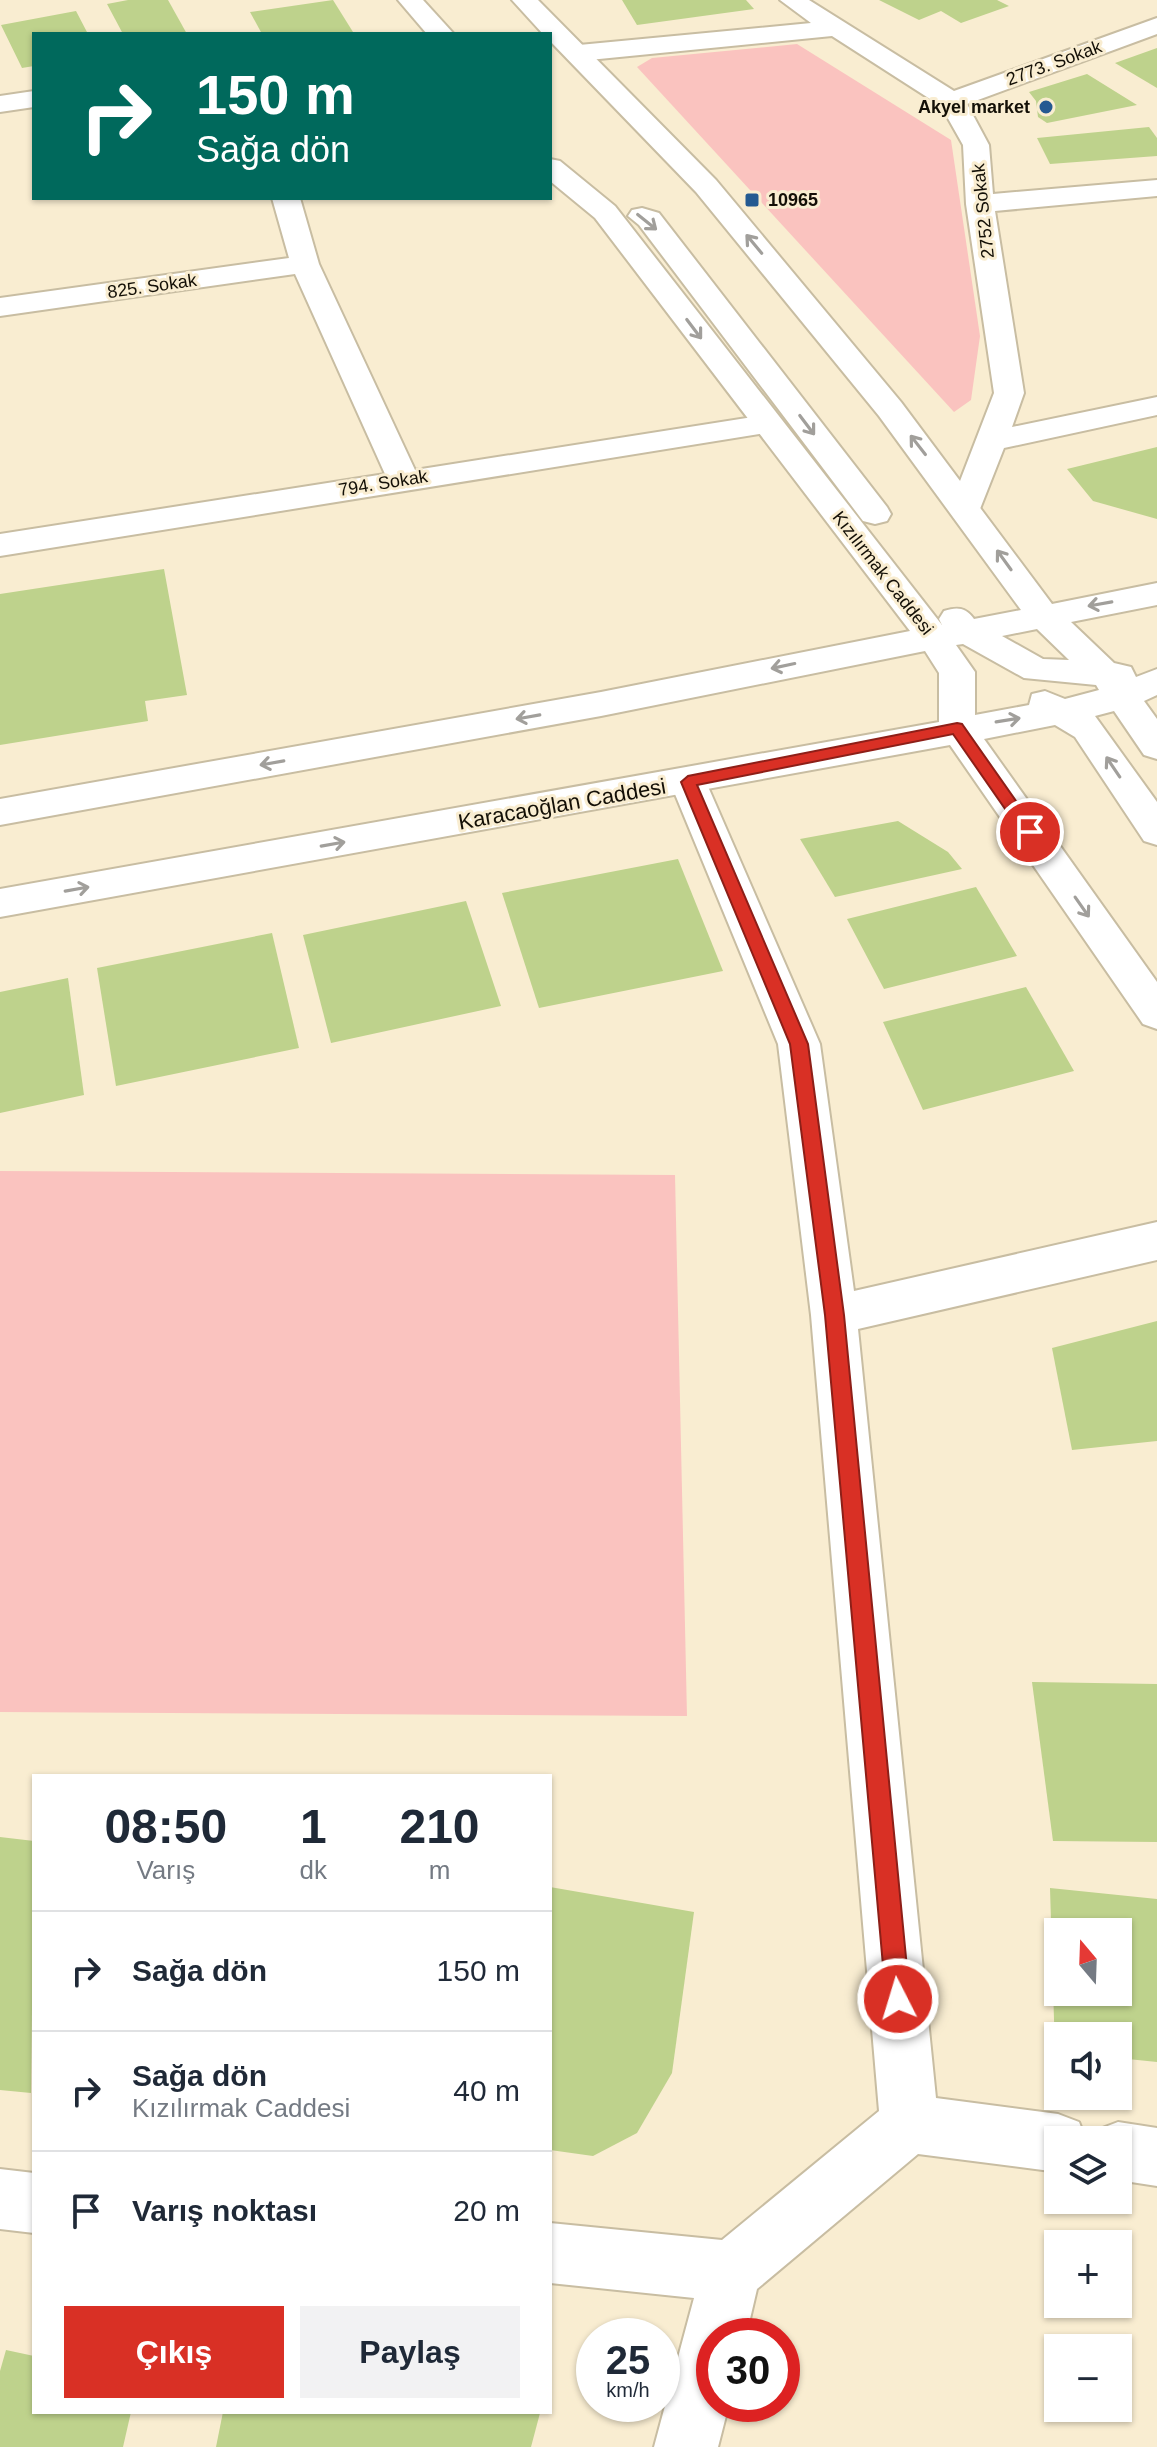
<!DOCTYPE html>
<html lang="tr">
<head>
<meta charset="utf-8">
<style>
	:root { --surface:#fff; --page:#f2f2f3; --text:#1f2937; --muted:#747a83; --line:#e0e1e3; --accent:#d93025 }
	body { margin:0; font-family:Helvetica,sans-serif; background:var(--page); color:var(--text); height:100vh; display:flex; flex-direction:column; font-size:30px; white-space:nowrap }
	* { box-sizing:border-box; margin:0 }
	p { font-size:26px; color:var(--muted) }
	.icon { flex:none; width:44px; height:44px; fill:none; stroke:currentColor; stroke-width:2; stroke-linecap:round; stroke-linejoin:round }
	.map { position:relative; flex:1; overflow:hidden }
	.side { position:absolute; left:32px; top:1774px; width:520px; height:640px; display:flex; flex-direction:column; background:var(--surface); border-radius:0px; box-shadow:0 2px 6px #0004 }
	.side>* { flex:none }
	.hud { position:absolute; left:32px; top:32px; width:520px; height:168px; border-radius:0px; box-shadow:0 2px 6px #0004; background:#00695c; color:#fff; overflow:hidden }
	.needle { width:52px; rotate:341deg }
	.fabs { position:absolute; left:1044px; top:1918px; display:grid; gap:16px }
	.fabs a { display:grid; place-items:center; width:88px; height:88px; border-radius:0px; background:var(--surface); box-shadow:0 2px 6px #0004; font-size:40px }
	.speed { position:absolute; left:576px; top:2318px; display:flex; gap:16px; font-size:40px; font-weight:700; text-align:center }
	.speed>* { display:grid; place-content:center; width:104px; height:104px; border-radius:50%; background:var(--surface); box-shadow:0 2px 6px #0004; line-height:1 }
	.speed small { font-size:20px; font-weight:400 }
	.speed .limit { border:12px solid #d22; background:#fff; color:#111 }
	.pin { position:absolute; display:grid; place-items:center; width:68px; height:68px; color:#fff; margin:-34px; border:4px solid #fff; border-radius:50%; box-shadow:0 2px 8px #0007 }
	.me { position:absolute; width:88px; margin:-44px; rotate:355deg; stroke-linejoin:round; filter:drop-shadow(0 0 6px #0008) }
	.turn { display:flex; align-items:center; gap:28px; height:168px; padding:0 32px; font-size:36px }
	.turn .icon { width:104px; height:104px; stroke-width:2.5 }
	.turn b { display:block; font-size:56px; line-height:68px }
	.eta { display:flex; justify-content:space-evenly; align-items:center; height:136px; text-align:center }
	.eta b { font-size:48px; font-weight:600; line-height:56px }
	.primary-button { display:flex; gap:16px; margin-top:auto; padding:16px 32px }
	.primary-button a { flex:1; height:92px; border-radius:0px; background:var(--accent); color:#fff; font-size:32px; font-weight:600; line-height:92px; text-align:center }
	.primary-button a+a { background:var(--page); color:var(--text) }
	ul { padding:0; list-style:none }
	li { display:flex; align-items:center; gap:24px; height:120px; padding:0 32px; border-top:2px solid var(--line) }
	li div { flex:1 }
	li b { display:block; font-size:30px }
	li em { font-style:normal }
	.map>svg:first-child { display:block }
</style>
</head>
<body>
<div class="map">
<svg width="1157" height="2447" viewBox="0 0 1157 2447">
	<rect width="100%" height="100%" fill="#f9edd1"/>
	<g fill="#fac3bf">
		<path d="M797,44L951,140L980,336L971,400L954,412L637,67L652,58Z"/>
		<path d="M0,1171L675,1175L687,1716L0,1712Z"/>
	</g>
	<g fill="#bed28c" fill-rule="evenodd">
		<path d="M128,0H168L187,34H123L107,4Z"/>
		<path d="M333,0L353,32L262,34L250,12Z"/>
		<path d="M622,0H746L754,9L637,25Z"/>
		<path d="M879,0H997L1009,6L961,23L941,11L919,20Z"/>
		<path d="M76,11L88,34H34V66L22,68L1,25Z"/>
		<path d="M1157,48V88L1115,63Z"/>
		<path d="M1087,74L1137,105L1047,123L1038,117L1036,101L1029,92Z"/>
		<path d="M1149,127L1157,138V156L1050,164L1037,138Z"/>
		<path d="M1157,447V519L1093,501L1067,469Z"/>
		<path d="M164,569L187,695L145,701L148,721L0,745V594Z"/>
		<path d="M898,821L948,852L962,869L835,897L800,839Z"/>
		<path d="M678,859L723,971L539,1008L502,893Z"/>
		<path d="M976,887L1017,956L884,989L847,919Z"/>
		<path d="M466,901L501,1006L331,1043L303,935Z"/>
		<path d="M272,933L299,1048L116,1086L97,968Z"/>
		<path d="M68,978L84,1095L0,1113V992Z"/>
		<path d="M1026,987L1074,1071L923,1110L883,1022Z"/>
		<path d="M1157,1321V1441L1072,1450L1052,1348Z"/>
		<path d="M1032,1682L1157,1684V1842L1053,1841Z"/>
		<path d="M0,1837L34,1841L31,2093L0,2090Z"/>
		<path d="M550,1887L694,1912L672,2073L637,2133L593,2156L550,2150Z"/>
		<path d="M1050,1888L1157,1899V2062L1118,2058V2036H1058L1055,2052ZM1058,1932H1118V1992H1058Z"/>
		<path d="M6,2350L34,2356V2412H131L123,2447H0V2371Z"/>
		<path d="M223,2412H533L540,2413L531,2447H216Z"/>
	</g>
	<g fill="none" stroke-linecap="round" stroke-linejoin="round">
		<defs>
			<g id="street">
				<path d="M780,0H809L954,91L1157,18V34L967,104L989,145L993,194L1157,180V196L995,211L1024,393L1012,427L1157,397V415L1004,448L978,514L966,517L954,514L950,507L994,393L966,204L963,145L941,106L832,36L579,61L566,53L579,45L811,23Z"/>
				<path d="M34,91V107L0,112V96Z"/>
				<path d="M272,198H300L319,264L415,470L766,415L777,417L782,424L777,431L766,433L0,556V534L385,474L295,274L0,316V298L289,258Z"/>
				<path d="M688,769L701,773L706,782L820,1044L854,1291L1157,1222V1260L858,1329L936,2098L1058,2114L1079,2122L1086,2140H1058V2172L918,2154L757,2289L746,2336H714V2404H729L718,2447H654L694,2298L550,2283V2223L722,2240L879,2111L811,1315L778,1044L670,782L675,773Z"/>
				<path d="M1118,2122L1157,2128V2186L1118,2180V2140H1093L1097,2130Z"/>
				<path d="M0,2169L34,2173V2233L0,2229Z"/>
			</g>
			<g id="primary">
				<path d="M398,0H423L454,34H427Z"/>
				<path d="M512,0H538L716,180L901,402L1052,604L1157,583V605L1071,622L1114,663L1131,667L1136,677L1157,669V695L1144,701L1157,719V759L1144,755L1114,711L1095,716L1157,802V845L1144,841L1075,737L1055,725L984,739L1157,982V1029L1143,1024L950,745L0,917V889L939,722V673L925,651L601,716L0,825V799L601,692L910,631L595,218L550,181V159L560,161L615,206L942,625L939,619L944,611C957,607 965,607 974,619L1021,610L879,416L696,192L550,41V34H543ZM1037,629L1069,660L1043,659L1002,636ZM963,644L1024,678L1096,685L1099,690L1065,699L1045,691L1032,694L1029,705L975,715V672L956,645Z"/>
				<path d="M642,208L659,213L887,507L891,514L887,521L875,524L863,521L639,225L628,216L632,210Z"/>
			</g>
		</defs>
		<use href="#street" stroke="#c8bda2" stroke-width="4"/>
		<use href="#primary" stroke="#c8bda2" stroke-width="4"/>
		<use href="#street" fill="#fff" fill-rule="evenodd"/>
		<use href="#primary" fill="#fff" fill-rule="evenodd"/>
	</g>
	<defs><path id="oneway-shaft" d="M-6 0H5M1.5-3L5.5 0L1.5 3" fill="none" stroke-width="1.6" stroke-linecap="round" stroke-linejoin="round" transform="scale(2)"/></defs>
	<g stroke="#a19f9b">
		<use href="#oneway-shaft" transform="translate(647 222) rotate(39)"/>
		<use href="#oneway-shaft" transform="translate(754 244) rotate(-130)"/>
		<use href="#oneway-shaft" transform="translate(694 329) rotate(53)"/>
		<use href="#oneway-shaft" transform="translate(807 425) rotate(53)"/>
		<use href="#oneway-shaft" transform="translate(918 445) rotate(-128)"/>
		<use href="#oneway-shaft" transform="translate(1004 560) rotate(-126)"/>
		<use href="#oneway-shaft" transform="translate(1100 604) rotate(170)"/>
		<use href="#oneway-shaft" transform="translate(783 666) rotate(168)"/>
		<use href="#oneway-shaft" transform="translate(528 717) rotate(170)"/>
		<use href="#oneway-shaft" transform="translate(1008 720) rotate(-9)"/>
		<use href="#oneway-shaft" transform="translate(272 763) rotate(170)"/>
		<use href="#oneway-shaft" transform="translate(1113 767) rotate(-124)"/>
		<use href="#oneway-shaft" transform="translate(333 844) rotate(-10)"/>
		<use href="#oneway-shaft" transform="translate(77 889) rotate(-10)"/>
		<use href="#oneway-shaft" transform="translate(1082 907) rotate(55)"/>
	</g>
	<path fill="#d93025" stroke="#8d1f18" stroke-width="2" d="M957,723L962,724L1035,828V836H1024L953,734L697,785L808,1044L844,1315L910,1999L906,2008L898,2011L890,2008L886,1999L825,1315L790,1044L681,782L688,776Z"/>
	<g fill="#245991" stroke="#f9edd1" stroke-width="3">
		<circle cx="1046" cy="107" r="8"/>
		<rect x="744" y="192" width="16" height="16" rx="4"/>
	</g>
	<g text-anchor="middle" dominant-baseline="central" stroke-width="6" stroke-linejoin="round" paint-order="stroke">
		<g font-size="18" fill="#130f06" stroke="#f9edd1">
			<text transform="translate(1054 63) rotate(-20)">2773. Sokak</text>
			<text transform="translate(983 211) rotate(-96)">2752 Sokak</text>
			<text transform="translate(152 286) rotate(-8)">825. Sokak</text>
			<text transform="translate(383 483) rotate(-9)">794. Sokak</text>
			<text transform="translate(883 573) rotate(52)">Kızılırmak Caddesi</text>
		</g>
		<g font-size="18" font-weight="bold" fill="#130f06" stroke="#f9edd1" text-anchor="end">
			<text x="1030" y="107">Akyel market</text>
			<text x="768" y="200" text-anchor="start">10965</text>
		</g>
		<g font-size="22" fill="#130f06" stroke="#f9edd1">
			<text transform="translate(562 804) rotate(-10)">Karacaoğlan Caddesi</text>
		</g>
	</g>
</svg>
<div class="fabs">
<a><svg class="needle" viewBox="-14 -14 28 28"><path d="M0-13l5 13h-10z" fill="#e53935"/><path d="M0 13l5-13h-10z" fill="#747a83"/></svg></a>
<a><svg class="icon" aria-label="sound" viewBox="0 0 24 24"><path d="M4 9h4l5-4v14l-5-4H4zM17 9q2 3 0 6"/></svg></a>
<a><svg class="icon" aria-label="layers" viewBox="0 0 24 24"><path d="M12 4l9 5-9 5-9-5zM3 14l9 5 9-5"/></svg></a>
<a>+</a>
<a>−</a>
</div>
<div class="speed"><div>25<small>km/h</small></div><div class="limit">30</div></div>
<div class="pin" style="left:1030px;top:832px;background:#d93025"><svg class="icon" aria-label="arrive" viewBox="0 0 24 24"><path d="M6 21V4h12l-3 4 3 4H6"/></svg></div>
<svg class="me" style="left:898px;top:1999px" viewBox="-20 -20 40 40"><circle r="17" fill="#d93025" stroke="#fff" stroke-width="3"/><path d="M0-11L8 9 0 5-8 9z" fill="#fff"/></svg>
<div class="hud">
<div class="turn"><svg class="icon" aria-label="right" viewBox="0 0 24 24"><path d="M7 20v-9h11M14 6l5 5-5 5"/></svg><div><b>150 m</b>Sağa dön</div></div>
</div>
<section class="side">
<div class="eta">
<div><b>08:50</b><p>Varış</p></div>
<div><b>1</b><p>dk</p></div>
<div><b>210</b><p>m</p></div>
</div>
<ul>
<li><svg class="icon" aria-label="right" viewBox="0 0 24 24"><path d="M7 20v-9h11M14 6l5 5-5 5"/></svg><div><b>Sağa dön</b></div><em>150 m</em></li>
<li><svg class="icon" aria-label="right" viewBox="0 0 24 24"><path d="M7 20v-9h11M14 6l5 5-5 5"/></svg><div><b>Sağa dön</b><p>Kızılırmak Caddesi</p></div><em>40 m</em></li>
<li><svg class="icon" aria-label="arrive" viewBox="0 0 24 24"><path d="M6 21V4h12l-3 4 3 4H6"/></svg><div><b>Varış noktası</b></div><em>20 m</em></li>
</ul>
<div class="primary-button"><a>Çıkış</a><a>Paylaş</a></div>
</section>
</div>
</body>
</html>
